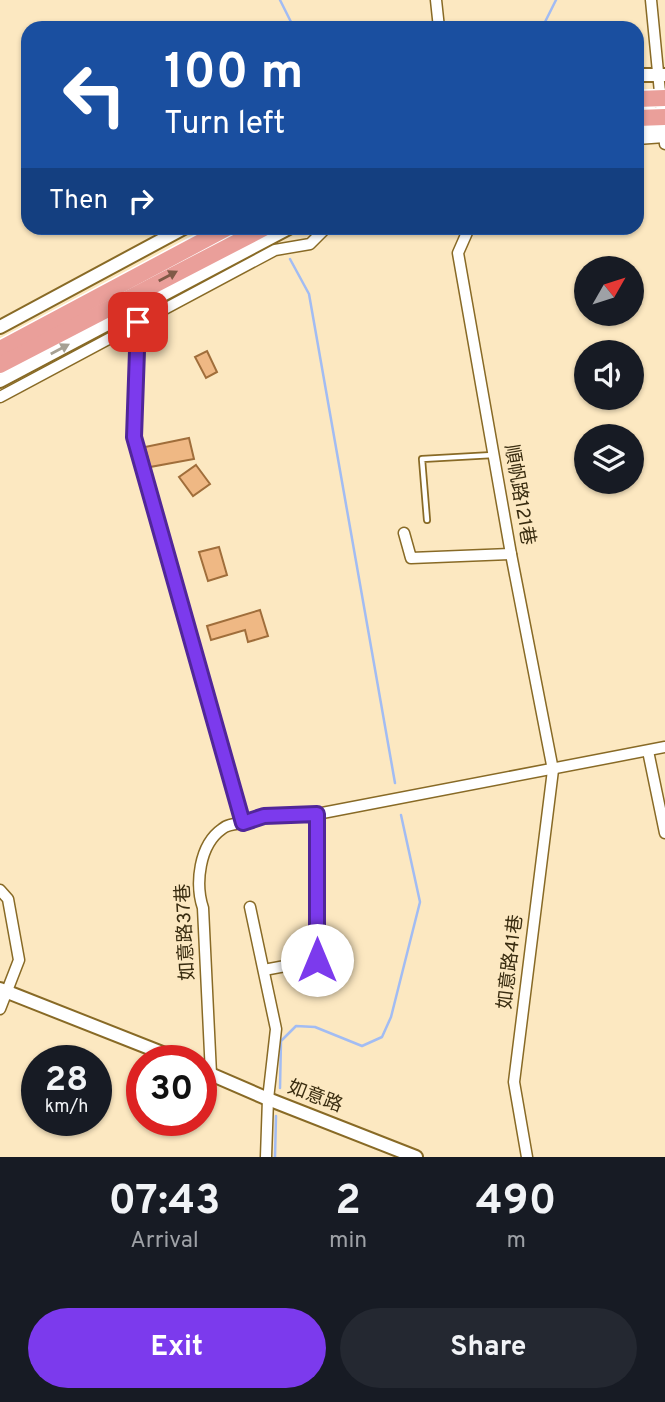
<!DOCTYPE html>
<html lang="en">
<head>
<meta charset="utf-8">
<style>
	:root { --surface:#171b24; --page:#242831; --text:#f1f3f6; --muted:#9ea1a6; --accent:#7c3aed }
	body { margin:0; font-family:Overpass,"Noto Sans TC",sans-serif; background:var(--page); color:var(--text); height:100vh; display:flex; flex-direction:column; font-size:26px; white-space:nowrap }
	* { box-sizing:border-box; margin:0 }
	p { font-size:23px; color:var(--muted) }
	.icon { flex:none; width:38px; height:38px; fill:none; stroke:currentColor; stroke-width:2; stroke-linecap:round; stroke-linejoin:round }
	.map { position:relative; height:1157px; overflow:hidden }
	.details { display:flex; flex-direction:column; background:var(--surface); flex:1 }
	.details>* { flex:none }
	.hud { position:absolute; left:21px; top:21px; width:623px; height:214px; border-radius:21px; box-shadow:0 2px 5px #0004; background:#1a4fa0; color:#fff; overflow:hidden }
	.needle { width:46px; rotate:51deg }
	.fabs { position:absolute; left:574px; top:256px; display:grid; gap:14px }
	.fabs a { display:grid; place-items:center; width:70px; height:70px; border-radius:50%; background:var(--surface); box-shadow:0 2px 5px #0004; font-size:35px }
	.speed { position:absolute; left:21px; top:1045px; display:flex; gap:14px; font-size:35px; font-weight:700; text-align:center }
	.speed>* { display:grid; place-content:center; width:91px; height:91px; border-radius:50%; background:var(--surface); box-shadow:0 2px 5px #0004; line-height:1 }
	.speed small { font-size:18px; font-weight:400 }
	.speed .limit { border:10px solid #d22; background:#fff; color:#111 }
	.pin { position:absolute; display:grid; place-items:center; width:60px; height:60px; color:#fff; margin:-30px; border-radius:14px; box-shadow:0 4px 10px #0006 }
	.me { position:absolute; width:77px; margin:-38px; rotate:0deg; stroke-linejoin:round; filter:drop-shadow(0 0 5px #0008) }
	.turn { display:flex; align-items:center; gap:24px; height:147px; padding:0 28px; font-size:32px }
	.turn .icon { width:91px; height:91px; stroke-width:2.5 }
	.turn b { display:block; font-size:49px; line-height:60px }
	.then { display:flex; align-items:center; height:66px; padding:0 28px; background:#0003; gap:14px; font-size:26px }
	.eta { display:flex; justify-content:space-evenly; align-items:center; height:119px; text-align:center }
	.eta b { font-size:42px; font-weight:700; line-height:49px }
	.button { display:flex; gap:14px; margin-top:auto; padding:14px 28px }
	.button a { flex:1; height:80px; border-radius:42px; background:var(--accent); color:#fff; font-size:28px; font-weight:700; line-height:80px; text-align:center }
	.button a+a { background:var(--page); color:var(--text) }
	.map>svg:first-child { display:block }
</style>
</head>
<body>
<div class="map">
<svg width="665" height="1157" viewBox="0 0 665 1157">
	<rect width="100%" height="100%" fill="#fce8c1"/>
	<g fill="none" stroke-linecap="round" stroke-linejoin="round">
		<g stroke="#a2bcf3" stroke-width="2.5">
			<path d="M280,0L294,28"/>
			<path d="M542,28L556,0"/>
			<path d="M290,259L309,294L395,783"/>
			<path d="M280,1088L281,1041L296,1026L315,1027L362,1046L382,1037L391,1017L420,902L401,815"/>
			<path d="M275,1157L276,1116"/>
		</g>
	</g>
	<g fill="#efb884" stroke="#a06e3b" stroke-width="2">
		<path d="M207,351L217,372L206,378L195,357Z"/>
		<path d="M189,438L194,459L150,467L145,447Z"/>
		<path d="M196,465L210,484L193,496L179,477Z"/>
		<path d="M219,547L227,575L208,581L199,552Z"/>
		<path d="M260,610L268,636L248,642L245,630L211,640L207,626Z"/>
	</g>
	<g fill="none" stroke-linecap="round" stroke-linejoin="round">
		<defs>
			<path id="service" d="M427,520L422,459L493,455"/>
			<g id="minor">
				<path d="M436,0L439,28"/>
				<path d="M651,0L665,144"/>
				<path d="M637,139L665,137"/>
				<path d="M469,228L458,253L511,554L553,770L514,1082L527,1157"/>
				<path d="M138,322L134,437L243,823C236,824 227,824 222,829C199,845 195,884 203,908L211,1074"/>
				<path d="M0,397L275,250L310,244L326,228"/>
				<path d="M404,533L411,558L511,554"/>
				<path d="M648,751L665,833"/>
				<path d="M243,823L264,816L317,814L665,747"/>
				<path d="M0,890L8,899L19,960L0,1009"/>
				<path d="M250,907L276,1029L268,1099L266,1157"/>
				<path d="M264,970L317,960V814"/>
			</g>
			<g id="tertiary">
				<path d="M637,75H665"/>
				<path d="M637,129L665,128"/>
				<path d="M0,327L184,228"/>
				<path d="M0,381L289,228"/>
				<path d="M0,989L180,1060"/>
				<path d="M201,1070L268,1099L416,1157"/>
			</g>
			<g id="trunk">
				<path d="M0,349L227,228"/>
				<path d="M0,365L264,228"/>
			</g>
		</defs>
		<use href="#service" stroke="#886a26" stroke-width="8"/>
		<use href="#minor" stroke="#886a26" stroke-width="13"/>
		<use href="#tertiary" stroke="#886a26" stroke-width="16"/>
		<use href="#trunk" stroke="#fff" stroke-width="19"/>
		<use href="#service" stroke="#fff" stroke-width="4.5"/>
		<use href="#minor" stroke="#fff" stroke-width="10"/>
		<use href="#tertiary" stroke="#fff" stroke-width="12"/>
		<use href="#trunk" stroke="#ea9f9a" stroke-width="16"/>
		<defs>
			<g id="trunk-bridge">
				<path d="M637,99L665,98"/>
				<path d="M637,118L665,117"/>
			</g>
		</defs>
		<use href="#trunk-bridge" stroke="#fff" stroke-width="19" stroke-linecap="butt"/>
		<use href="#trunk-bridge" stroke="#ea9f9a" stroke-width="16"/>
	</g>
	<defs><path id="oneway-solid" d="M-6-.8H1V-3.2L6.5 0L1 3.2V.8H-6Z" transform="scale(1.75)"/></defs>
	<use fill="#805a47" href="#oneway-solid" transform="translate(168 276) rotate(-28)"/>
	<use fill="#a6a093" href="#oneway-solid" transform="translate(60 349) rotate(-28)"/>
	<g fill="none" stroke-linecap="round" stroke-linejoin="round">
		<defs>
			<path id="route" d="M138,322L134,437L243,823L264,816L317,814V960"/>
		</defs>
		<use href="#route" stroke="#51269a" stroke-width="18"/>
		<use href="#route" stroke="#7c3aed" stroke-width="12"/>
	</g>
	<g text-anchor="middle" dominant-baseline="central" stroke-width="5" stroke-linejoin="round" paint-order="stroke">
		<g font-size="19" fill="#392c10" stroke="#fce8c1">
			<text transform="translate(519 495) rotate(80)">順帆路121巷</text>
			<text transform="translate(186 932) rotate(-93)">如意路37巷</text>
			<text transform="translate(511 962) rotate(-83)">如意路41巷</text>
			<text transform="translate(315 1097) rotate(21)">如意路</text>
		</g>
	</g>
</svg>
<div class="fabs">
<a><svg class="needle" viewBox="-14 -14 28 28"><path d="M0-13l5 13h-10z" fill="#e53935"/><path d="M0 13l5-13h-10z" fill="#9ea1a6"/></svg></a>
<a><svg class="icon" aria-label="sound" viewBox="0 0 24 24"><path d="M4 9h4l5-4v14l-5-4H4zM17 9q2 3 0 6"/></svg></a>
<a><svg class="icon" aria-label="layers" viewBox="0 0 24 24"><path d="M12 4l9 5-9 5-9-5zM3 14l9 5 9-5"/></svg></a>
</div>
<div class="speed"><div>28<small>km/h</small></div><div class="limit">30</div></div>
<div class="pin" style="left:138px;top:322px;background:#d93025"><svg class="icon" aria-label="arrive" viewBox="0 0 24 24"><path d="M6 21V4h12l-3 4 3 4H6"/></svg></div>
<svg class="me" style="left:317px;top:960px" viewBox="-20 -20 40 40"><circle r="19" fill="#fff"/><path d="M0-13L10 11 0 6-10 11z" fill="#7c3aed"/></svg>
<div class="hud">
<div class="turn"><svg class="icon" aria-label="left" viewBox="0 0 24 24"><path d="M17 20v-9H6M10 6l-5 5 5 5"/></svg><div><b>100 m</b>Turn left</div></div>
<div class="then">Then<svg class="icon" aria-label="right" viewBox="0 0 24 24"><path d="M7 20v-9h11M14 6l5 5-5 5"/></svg></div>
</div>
</div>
<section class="details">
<div class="eta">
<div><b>07:43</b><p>Arrival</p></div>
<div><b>2</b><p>min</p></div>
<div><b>490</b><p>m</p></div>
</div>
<div class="button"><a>Exit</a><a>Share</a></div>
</section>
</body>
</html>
